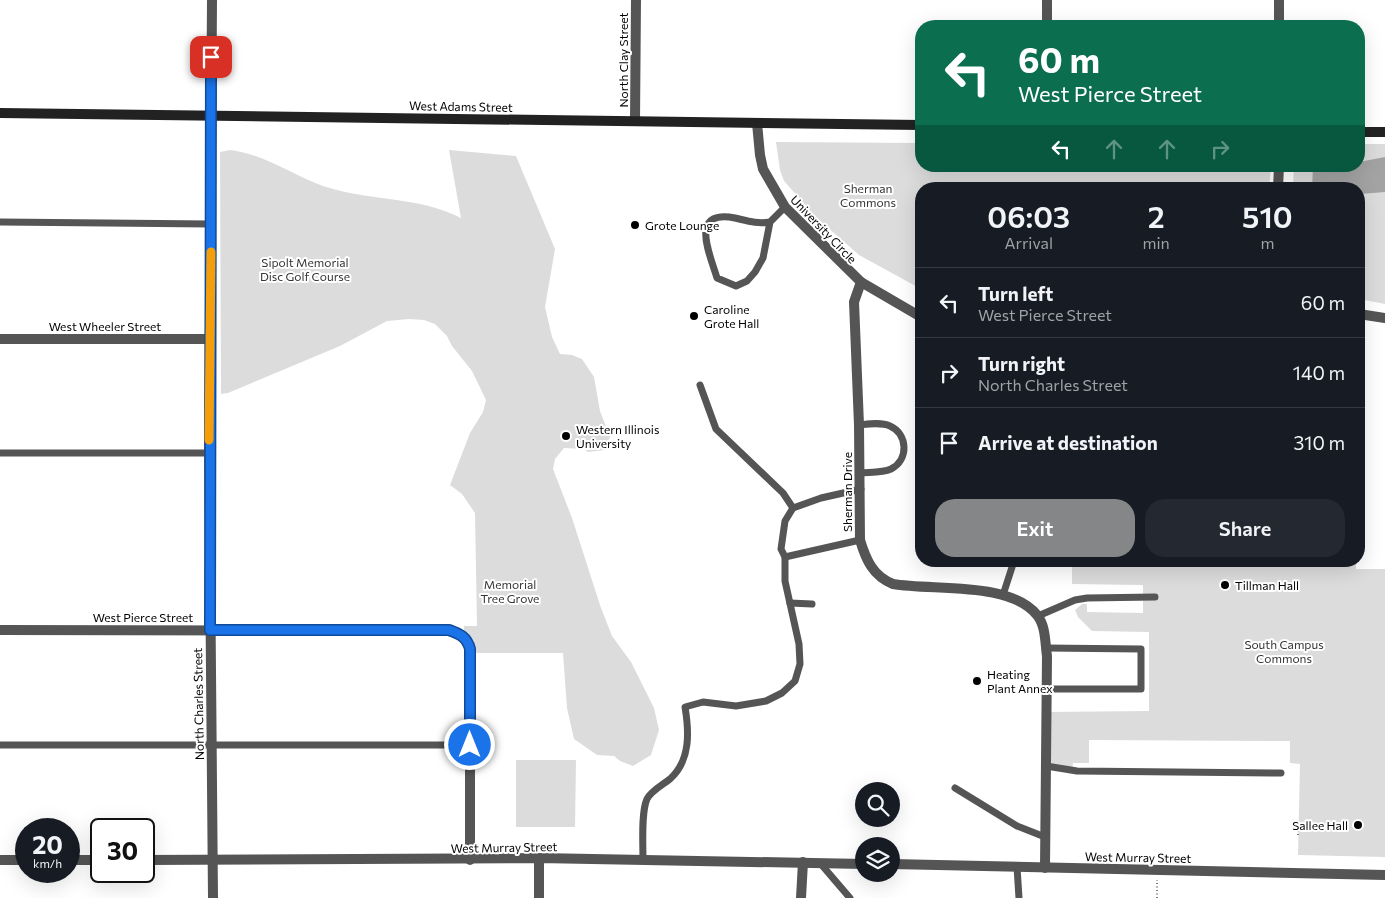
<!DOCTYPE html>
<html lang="en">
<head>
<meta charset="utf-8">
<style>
	:root { --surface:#171b24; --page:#242831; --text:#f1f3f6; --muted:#9ea1a6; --line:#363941; --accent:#858687 }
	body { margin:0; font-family:Commissioner,sans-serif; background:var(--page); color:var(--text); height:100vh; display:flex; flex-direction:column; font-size:19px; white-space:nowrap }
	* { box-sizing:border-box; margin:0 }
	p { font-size:16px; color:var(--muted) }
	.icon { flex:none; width:28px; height:28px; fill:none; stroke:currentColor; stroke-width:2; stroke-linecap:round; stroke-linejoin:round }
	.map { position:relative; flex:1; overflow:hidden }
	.details { position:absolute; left:915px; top:182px; width:450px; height:385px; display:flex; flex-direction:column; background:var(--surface); border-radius:20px; box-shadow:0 5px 20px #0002 }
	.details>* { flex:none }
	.banner { position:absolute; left:915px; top:20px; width:450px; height:152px; border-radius:20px; box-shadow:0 5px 20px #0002; background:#0b6e4f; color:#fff; overflow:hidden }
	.buttons { position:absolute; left:855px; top:782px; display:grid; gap:10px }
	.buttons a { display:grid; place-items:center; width:45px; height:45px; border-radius:50%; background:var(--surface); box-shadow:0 5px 20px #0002; font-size:25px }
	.speed { position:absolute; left:15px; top:818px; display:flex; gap:10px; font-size:25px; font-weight:700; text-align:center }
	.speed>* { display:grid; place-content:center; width:65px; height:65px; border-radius:50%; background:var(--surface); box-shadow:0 5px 20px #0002; line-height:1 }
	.speed small { font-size:12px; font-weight:400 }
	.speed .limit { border:2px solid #111; border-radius:8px; background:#fff; color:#111 }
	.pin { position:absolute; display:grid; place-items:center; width:42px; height:42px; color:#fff; margin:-21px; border-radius:10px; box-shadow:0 2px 8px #0006 }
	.me { position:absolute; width:55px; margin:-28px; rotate:0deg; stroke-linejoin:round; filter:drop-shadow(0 0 4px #0008) }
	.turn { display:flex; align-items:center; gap:18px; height:105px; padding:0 20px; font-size:22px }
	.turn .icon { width:65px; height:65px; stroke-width:2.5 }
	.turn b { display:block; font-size:35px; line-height:42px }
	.lanes { display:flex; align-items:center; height:48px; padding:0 20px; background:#0003; justify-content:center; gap:25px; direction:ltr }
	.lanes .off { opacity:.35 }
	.eta { display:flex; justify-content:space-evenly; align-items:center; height:85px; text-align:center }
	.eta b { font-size:30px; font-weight:600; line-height:35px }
	.primary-button { display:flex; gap:10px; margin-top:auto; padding:10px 20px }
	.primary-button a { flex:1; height:58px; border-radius:20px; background:var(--accent); color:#fff; font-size:20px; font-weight:600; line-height:58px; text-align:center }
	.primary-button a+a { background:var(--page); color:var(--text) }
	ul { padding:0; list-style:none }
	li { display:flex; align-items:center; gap:15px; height:70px; padding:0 20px; border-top:1px solid var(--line) }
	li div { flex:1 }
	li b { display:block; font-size:19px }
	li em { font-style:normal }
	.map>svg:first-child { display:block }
</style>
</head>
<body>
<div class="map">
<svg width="1385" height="898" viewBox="0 0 1385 898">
	<rect width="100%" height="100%" fill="#fff"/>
	<g fill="#dcdcdc">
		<path d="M776,142L921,143V166H1271L1269,189H921V289L859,255L817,218L784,181L780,170Z"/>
		<path d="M1359,144H1385V304L1359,299V189H1286L1293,185L1294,166H1359Z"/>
		<path d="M230,150C264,154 292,175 323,186C367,201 419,196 461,218L449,150L516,156L555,249L545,307L552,337L560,354L572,355L582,359L594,377L600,411L610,437L604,450L588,452L584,449L564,448L555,459L553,469L572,518L601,608L612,636L631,662L654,708L659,730L651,755L633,766L620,761L614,756L597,755L574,739L567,708L563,653H471L464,637V626H477L475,513L462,494L450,485L470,433L483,412L486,400L472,371L452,346L447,336L435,324L424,320L409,319L387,321L340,346L228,393L221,394L220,152Z"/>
		<path d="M1068,561H1356V569H1385V857L1298,855L1300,764L1290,763V741L1089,740V763H1073L1072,770L1046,766V712L1149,711V632L1092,631L1078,617L1075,610L1082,604H1087V612L1143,613V585L1072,584V562Z"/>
		<path d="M516,760H576L575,827H516Z"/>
	</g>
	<path fill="#a3a3a3" d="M1385,157V192L1360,194L1359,189H1355L1350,184L1343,186L1342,189H1312L1313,166H1359V162Z"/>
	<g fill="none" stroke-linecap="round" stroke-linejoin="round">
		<g stroke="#777" stroke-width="2" stroke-dasharray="1 2.5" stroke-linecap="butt">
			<path d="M1298,835V828"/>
			<path d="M1157,898V880"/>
		</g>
		<g stroke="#555" stroke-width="7">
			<path d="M1071,26H1150"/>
			<path d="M0,222L211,224"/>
			<path d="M770,222C757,224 748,221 735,218C688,209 710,254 717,278L736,286L747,281L755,272L763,258L770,222L785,207"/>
			<path d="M700,385L716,429L783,493L793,508"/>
			<path d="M859,425C869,424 881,422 890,426C908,434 909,460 891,469C882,473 870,472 860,473"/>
			<path d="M0,453H209"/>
			<path d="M785,557L860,540"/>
			<path d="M1003,595L1014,561"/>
			<path d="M790,603L812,604"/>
			<path d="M1038,616L1075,600L1087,598L1155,597"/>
			<path d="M1046,648L1141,649V689H1046"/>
			<path d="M0,745H470"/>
			<path d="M1046,766L1077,771L1281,773"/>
			<path d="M955,788L1017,826L1045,837"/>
			<path d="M643,860C643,844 641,812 647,799C651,791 664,784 670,779C691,760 689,731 685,707L703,702L736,706L766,701L782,693L795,681L800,664L799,644L785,581V557L781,549L785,521L793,508L821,498L861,489"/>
			<path d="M820,863L850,898"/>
			<path d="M1017,867L1019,898"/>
		</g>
		<g stroke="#555" stroke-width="10">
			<path d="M212,0L209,446L213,898"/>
			<path d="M1047,0V26"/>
			<path d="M1279,0V26"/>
			<path d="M635,121L636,0"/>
			<path d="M757,123L760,155L763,169L785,207L861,282L921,317"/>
			<path d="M1278,189L1279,166"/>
			<path d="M861,282L854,302L859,425L860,540C866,560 873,576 893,584C934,591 1009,581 1037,615C1046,626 1045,643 1047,656L1045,868"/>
			<path d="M1359,314L1385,318"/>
			<path d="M0,339H210"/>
			<path d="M0,630L449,631C460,634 467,637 470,649V860"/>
			<path d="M0,860H26"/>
			<path d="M69,860H101"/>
			<path d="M144,860L539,858L864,864"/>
			<path d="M891,864L1385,875"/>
			<path d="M539,898V858"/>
			<path d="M801,898L803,862"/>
		</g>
		<g stroke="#222" stroke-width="10">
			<path d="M0,113L921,125"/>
			<path d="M1359,132H1385"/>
		</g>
	</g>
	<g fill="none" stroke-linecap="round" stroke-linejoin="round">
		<defs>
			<path id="route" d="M211,57L210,630H449C460,634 467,637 470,649V745"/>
		</defs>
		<use href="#route" stroke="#114b97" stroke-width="12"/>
		<use href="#route" stroke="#1a73e8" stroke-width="9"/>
		<path stroke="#f59e0b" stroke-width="9" d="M209,440L211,252"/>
	</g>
	<g fill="#000" stroke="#fff" stroke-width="2">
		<circle cx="635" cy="225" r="5"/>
		<circle cx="694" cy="316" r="5"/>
		<circle cx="566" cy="436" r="5"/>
		<circle cx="1225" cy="585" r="5"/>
		<circle cx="977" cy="681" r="5"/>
		<circle cx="1358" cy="825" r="5"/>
	</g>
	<g text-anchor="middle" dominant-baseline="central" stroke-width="4" stroke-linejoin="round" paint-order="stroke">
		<g font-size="12" fill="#000" stroke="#fff">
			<text transform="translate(623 60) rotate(-90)">North Clay Street</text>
			<text transform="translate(461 106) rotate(1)">West Adams Street</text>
			<text transform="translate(824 229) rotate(46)">University Circle</text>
			<text x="105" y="326">West Wheeler Street</text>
			<text transform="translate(847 492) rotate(-90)">Sherman Drive</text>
			<text x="143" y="617">West Pierce Street</text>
			<text transform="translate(198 704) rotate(-91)">North Charles Street</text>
			<text transform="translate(504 847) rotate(-1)">West Murray Street</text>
			<text transform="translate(1138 857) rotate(1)">West Murray Street</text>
		</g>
		<g font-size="12" fill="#333" stroke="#fff">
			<text x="868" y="188">Sherman<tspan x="868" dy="14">Commons</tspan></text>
			<text x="305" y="262">Sipolt Memorial<tspan x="305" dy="14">Disc Golf Course</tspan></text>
			<text x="510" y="584">Memorial<tspan x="510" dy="14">Tree Grove</tspan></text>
			<text x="1284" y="644">South Campus<tspan x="1284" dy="14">Commons</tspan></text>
		</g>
		<g font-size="12" fill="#000" stroke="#fff" text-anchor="start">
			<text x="645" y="225">Grote Lounge</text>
			<text x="704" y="309">Caroline<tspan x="704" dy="14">Grote Hall</tspan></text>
			<text x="576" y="429">Western Illinois<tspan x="576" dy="14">University</tspan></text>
			<text x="1235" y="585">Tillman Hall</text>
			<text x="987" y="674">Heating<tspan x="987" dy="14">Plant Annex</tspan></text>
			<text x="1348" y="825" text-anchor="end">Sallee Hall</text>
		</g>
	</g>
</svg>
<div class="buttons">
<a><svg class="icon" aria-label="search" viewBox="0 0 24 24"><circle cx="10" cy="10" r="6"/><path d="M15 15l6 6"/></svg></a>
<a><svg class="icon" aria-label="layers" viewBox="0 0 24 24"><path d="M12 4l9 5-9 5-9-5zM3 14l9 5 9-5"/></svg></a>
</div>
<div class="speed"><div>20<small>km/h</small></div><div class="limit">30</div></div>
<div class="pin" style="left:211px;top:57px;background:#d93025"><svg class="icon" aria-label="arrive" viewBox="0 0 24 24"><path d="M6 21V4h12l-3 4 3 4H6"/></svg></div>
<svg class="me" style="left:470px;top:745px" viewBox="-20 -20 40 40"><circle r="17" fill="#1a73e8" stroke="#fff" stroke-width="3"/><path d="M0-11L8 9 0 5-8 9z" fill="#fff"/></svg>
<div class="banner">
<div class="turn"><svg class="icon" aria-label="left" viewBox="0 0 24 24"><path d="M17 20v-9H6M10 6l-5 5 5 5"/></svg><div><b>60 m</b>West Pierce Street</div></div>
<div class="lanes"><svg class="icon" aria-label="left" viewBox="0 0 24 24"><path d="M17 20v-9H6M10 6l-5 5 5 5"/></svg><svg class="icon off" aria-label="ahead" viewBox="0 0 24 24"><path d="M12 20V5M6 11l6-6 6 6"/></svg><svg class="icon off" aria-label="ahead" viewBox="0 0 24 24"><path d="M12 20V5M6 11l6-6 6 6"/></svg><svg class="icon off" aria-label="right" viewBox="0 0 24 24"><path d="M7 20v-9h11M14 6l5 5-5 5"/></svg></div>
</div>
<section class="details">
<div class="eta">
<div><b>06:03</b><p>Arrival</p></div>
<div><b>2</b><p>min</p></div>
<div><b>510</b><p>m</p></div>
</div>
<ul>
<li><svg class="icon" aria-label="left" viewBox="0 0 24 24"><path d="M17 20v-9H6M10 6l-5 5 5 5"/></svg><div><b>Turn left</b><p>West Pierce Street</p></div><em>60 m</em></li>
<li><svg class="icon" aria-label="right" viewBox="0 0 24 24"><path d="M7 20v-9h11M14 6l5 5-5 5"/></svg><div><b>Turn right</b><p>North Charles Street</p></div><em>140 m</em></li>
<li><svg class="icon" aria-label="arrive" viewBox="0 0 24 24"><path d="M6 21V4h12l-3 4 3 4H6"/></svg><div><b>Arrive at destination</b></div><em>310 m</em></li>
</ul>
<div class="primary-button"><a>Exit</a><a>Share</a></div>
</section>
</div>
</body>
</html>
